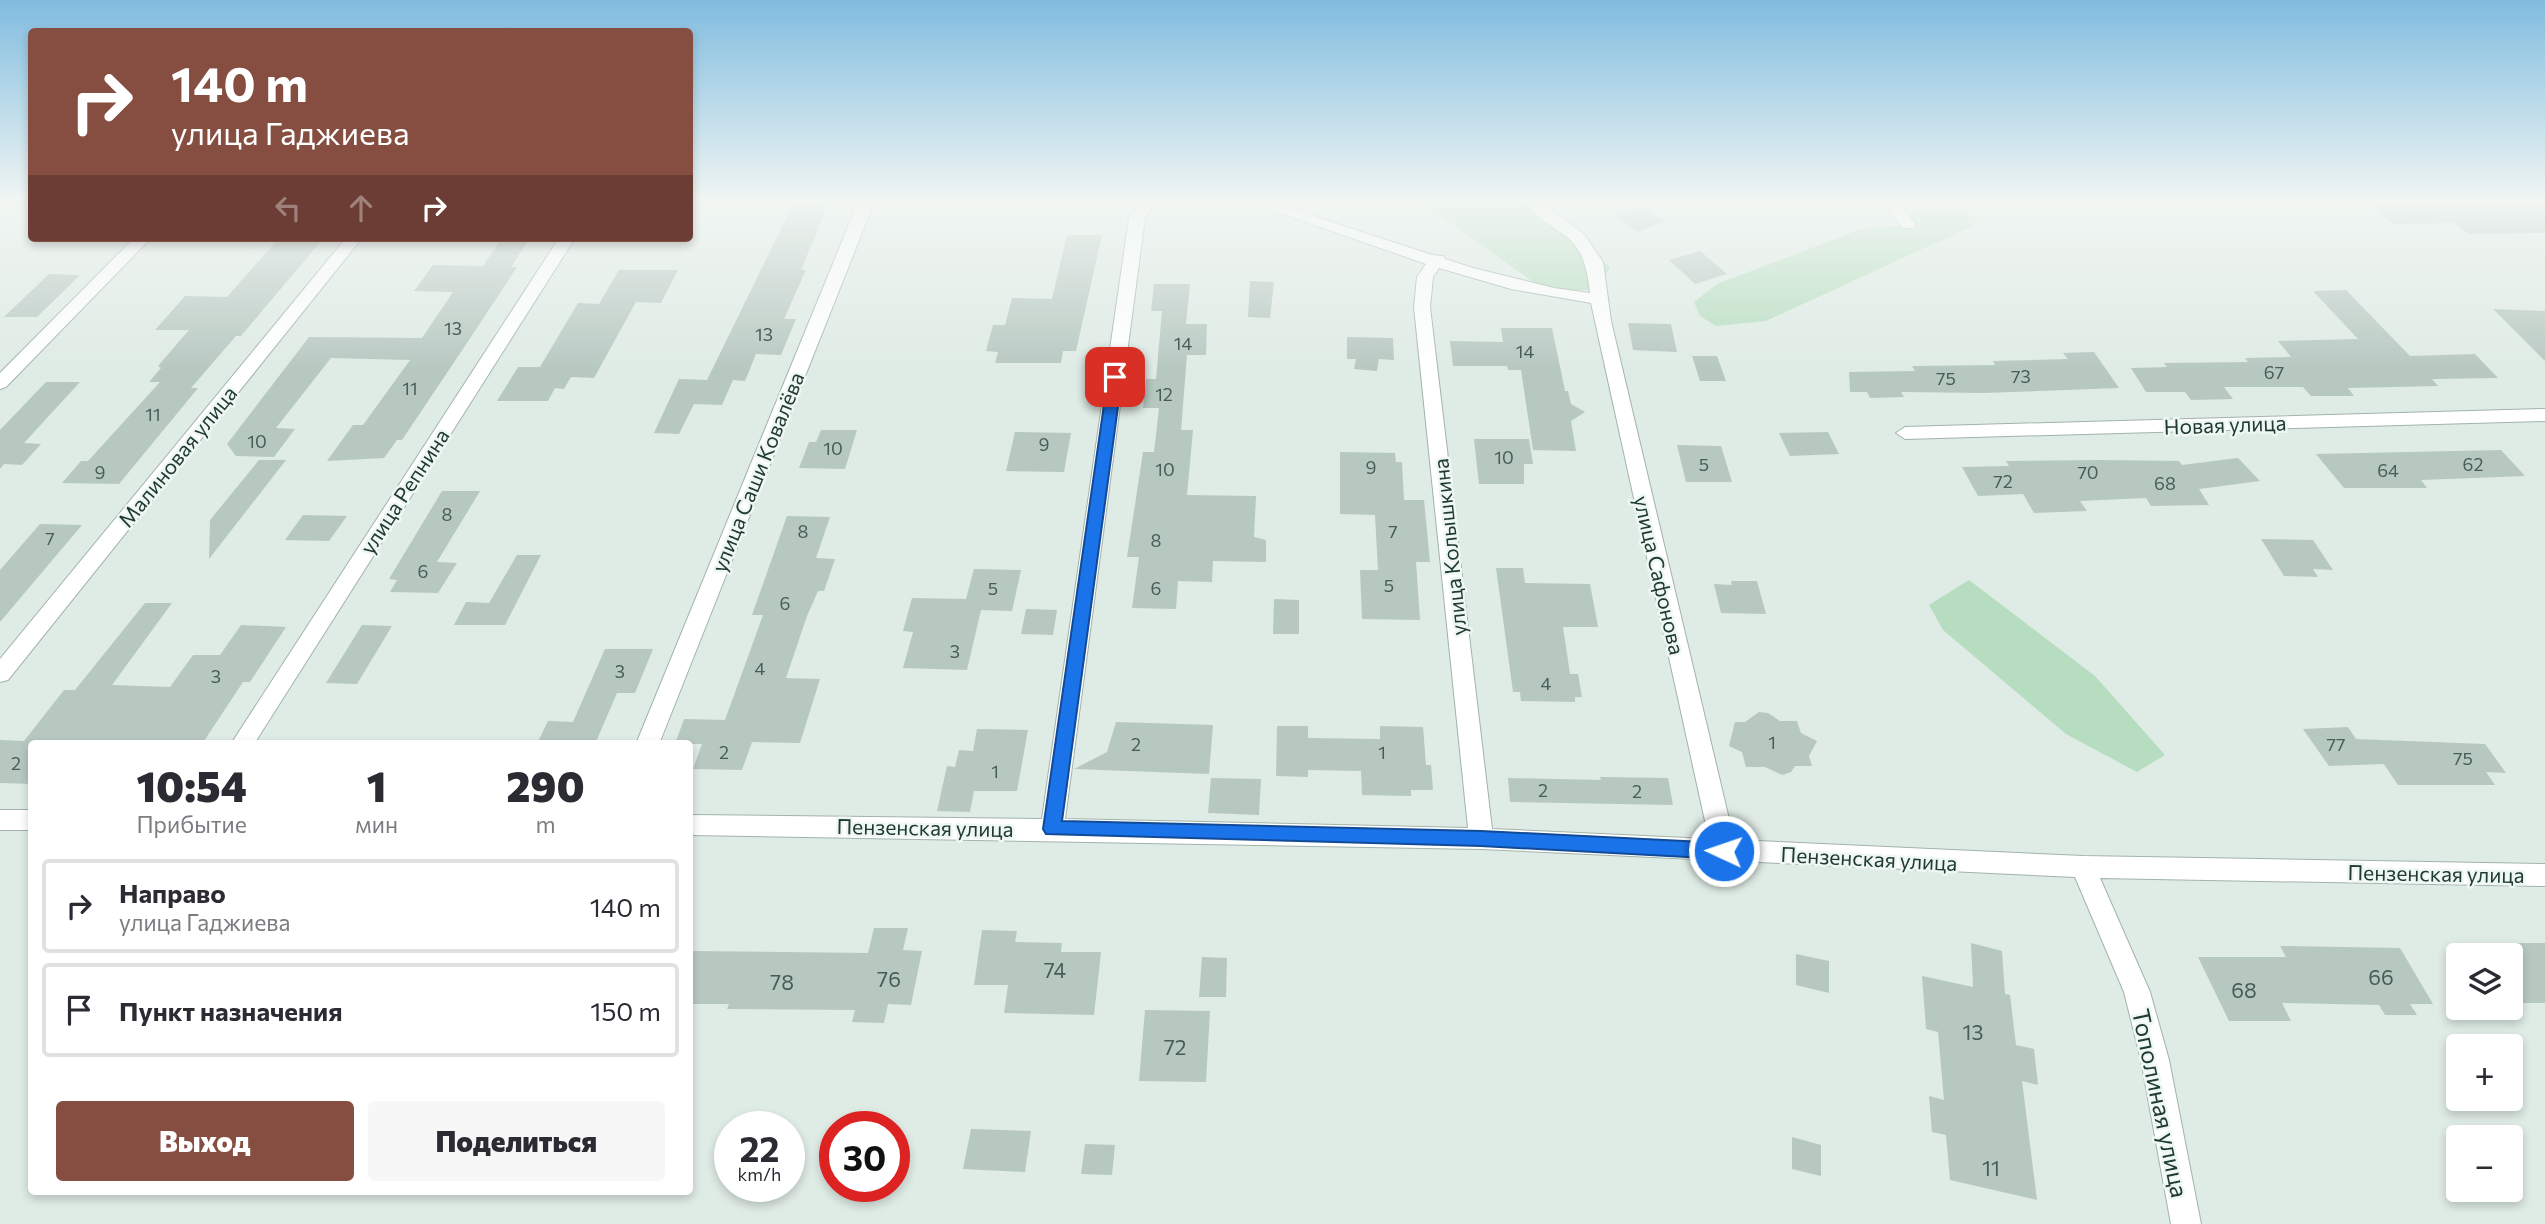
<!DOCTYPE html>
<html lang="ru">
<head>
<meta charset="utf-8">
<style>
	:root { --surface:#fff; --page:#f7f7f7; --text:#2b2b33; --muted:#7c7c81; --line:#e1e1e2; --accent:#864d41 }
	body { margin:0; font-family:Commissioner,sans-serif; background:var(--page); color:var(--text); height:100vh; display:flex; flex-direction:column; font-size:26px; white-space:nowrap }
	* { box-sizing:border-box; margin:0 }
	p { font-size:23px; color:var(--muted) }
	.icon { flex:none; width:38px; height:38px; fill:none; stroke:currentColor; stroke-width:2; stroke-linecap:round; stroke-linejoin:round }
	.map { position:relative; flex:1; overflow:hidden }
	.details { position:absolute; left:28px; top:740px; width:665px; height:455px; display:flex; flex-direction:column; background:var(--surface); border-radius:7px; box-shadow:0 4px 10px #0003 }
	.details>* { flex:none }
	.banner { position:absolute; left:28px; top:28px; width:665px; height:214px; border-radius:7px; box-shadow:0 4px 10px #0003; background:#864d41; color:#fff; overflow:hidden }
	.controls { position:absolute; left:2446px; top:943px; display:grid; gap:14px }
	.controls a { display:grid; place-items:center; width:77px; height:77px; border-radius:7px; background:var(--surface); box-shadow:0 4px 10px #0003; font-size:35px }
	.speed { position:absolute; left:714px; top:1111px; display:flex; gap:14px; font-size:35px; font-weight:700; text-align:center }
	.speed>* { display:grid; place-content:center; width:91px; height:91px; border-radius:50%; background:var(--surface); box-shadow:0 4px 10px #0003; line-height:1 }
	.speed small { font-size:18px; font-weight:400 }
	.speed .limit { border:10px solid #d22; background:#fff; color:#111 }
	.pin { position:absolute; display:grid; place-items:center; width:60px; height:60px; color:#fff; margin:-30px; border-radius:14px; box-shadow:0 4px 10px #0006 }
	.me { position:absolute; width:77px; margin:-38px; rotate:273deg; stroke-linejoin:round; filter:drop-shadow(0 0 5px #0008) }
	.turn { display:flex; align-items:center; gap:24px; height:147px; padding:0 28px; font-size:32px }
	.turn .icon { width:91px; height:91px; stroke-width:2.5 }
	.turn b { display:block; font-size:49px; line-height:60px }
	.lanes { display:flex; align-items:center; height:66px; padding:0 28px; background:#0003; justify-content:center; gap:35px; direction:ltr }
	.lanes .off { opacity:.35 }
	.eta { display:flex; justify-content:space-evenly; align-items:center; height:119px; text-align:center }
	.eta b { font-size:42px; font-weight:800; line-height:49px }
	.button { display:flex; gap:14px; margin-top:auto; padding:14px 28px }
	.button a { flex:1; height:80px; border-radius:7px; background:var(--accent); color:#fff; font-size:28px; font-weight:800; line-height:80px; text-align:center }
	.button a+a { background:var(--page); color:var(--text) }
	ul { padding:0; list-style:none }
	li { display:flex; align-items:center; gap:21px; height:94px; margin:0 14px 10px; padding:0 14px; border:4px solid var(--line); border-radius:7px }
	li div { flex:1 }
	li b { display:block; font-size:26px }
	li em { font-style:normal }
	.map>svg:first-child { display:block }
</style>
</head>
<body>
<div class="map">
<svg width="2545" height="1224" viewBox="0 0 2545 1224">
	<rect width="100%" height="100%" fill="#dfebe5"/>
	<g fill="#b7ddc0">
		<path d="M1419,200H1519L1610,267L1598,290H1566L1536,284Z"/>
		<path d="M1924,211L1966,213L1979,218L1972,226L1766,321L1716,326L1700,316L1694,302L1717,284L1862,229L1901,226L1910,215Z"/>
		<path d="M1969,580L2095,676L2165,755L2137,772L2066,734L1943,630L1929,605Z"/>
	</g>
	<g fill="#b7c8c1">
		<path d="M795,200H830L801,270H806L784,319H796L781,355L756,354L745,381L733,380L722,405L694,404L679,434L654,433L679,379L707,380Z"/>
		<path d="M2366,200H2545V233L2468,234L2455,223L2392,224Z"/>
		<path d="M1642,206L1665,221L1638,232L1616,216Z"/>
		<path d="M1067,235H1102L1076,351H1063L1061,363H995L998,352L986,351L993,325H1005L1012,298L1052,299Z"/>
		<path d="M502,238H530L511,267H517L471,337L402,440H397L384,458L327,461L353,425H363L410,360L331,358L276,428L295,429L274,457L236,456L227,444L309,337L422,338L453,292L414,291L433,265L483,266Z"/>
		<path d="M278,239L322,240L241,336H236L191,388H198L119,484L62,483L81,461H88L160,382H149L161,368L158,366L189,330H155L185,296L227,297Z"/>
		<path d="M1700,251L1727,274L1695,284L1669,260Z"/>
		<path d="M619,270H678L661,303L636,302L594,378L571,377L564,389L555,388L548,401H497L518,367H540L578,303L599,304Z"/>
		<path d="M49,274L80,275L37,317H4Z"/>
		<path d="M1250,281L1274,282L1270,318L1248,317Z"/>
		<path d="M1154,284H1190L1186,324H1207L1206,355H1187L1181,430H1193L1187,495L1256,496L1254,537L1266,540V562L1213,561L1212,582L1178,581L1176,609L1132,608L1139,557H1127L1143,452H1154L1159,408H1143L1146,379H1156L1162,311H1151Z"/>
		<path d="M2346,290L2410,356L2475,354L2498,378L2432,379L2438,386L2348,388L2354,396H2311L2303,387H2224L2233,399L2191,400L2185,392H2146L2131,368L2167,367L2164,363L2248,362L2245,358L2291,357L2278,341L2358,339L2313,291Z"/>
		<path d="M2493,309L2545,311V361Z"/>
		<path d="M1628,323L1671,324L1677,352L1633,350Z"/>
		<path d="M1501,328H1552L1565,391H1568L1571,404L1585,412L1571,421L1576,451L1533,450L1521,370H1508L1507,366H1453L1450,341L1503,342Z"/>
		<path d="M1347,337L1393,338L1394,360L1379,359L1377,371L1354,369L1356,359H1347Z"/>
		<path d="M2094,352L2119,388L1983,393L1901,392L1904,397L1870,398L1867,392H1850L1849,372L1915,371L1912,366L1995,365L1993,361L2068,359L2063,353Z"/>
		<path d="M1692,356H1717L1726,381H1700Z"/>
		<path d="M46,382H80L24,443L41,444L22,465L4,464L0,469V430Z"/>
		<path d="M821,430H857L845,469L799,468L809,442H816Z"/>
		<path d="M1015,432L1071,433L1064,472L1006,471Z"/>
		<path d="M1828,432L1839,454L1790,456L1779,433Z"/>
		<path d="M1474,439H1529L1533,464H1524V484H1479Z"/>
		<path d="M1677,445L1721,446L1732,482H1686Z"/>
		<path d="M2501,450L2525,476L2421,480L2427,488H2344L2316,454Z"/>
		<path d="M1340,452L1395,453L1396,462H1402L1404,500H1424L1430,562H1416L1420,620L1362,619L1360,570H1378L1375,515L1340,514Z"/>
		<path d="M2238,458L2260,481L2199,489L2209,505L2151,506L2146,498L2080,501L2087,511L2034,513L2023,494L1978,496L1962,467L2009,466L2006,461L2099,460L2179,461L2182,465Z"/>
		<path d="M259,460H286L209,559L210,520Z"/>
		<path d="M442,491H480L437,562L457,563L438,593L390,592L397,580L389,579Z"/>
		<path d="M303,515L347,516L329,541L285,540Z"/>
		<path d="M787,516L830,517L816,558L835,559L824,591H818L807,616L786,678L820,679L800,743L752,742L742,770L693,769L702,744H675L684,719L725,720L763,615H752Z"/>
		<path d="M40,524L82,525L0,622V570Z"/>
		<path d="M2261,539L2313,540L2333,570L2313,569L2318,577L2284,576Z"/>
		<path d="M517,555H541L505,625H454L466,602L489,603Z"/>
		<path d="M1496,568H1523L1525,583L1590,584L1598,627H1563L1570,674H1578L1582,697H1575V702L1521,701L1520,692H1513Z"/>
		<path d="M974,569L1021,570L1012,611L981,610L967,670L903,668L913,632L903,631L912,598L966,599Z"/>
		<path d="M1731,581H1757L1766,614L1721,613L1714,584L1732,585Z"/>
		<path d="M1274,599L1299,600V634H1273Z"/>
		<path d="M145,603H172L112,685L170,687L193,655H220L241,625L286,627L250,682H243L202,744H32V784L0,783V740L24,741L64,690H75Z"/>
		<path d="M1026,609L1057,610L1053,635L1021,634Z"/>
		<path d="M362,625L392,626L357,684L326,683Z"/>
		<path d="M605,649H653L635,693H617L595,744H537L548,721L573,722Z"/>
		<path d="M1759,712L1768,713L1780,721H1797L1801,733L1817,741L1809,756L1812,766H1795L1791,772L1782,775L1765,767H1746L1742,752L1729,746L1735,722H1745Z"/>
		<path d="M1116,722L1213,725L1209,774L1074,769L1107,752Z"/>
		<path d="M1277,726H1308V738L1380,739V726L1423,727L1426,765H1431L1433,790H1411V796L1362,795L1361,771L1308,770V777L1276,776Z"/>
		<path d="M2348,727L2356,739L2485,744L2506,773L2486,772L2495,785H2398L2384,764L2329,766L2303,729Z"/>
		<path d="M977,729L1028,730L1017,791H974L970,812L937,811L947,766L955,767L959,750L973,751Z"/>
		<path d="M1600,777L1668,778L1673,805L1510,802L1508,778L1601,780Z"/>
		<path d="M1211,778L1261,779L1259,815L1208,813Z"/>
		<path d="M874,928H908L903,950L922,951L911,1005L888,1004L884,1023L852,1022L855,1010L727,1009L729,1004H690V951L868,953Z"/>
		<path d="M982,930L1017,931L1015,942L1062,943L1061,952H1101L1094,1015L1004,1013L1008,985H974Z"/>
		<path d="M1971,943L2002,951L2005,994L2010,995L2016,1045L2034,1049L2038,1085L2022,1081L2037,1200L1950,1180L1946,1135L1932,1132L1929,1096L1944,1100L1938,1032L1926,1029L1922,976L1973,987Z"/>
		<rect x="2511" y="943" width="34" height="60"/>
		<path d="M2280,946L2400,948L2433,1004H2410L2417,1015H2385L2379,1005L2282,1003L2291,1021H2229L2198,957H2286Z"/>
		<path d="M1796,954L1829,961V993L1796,985Z"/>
		<path d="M1202,957L1227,958L1226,997H1199Z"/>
		<path d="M1145,1010L1210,1011L1206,1082L1139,1081Z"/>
		<path d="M971,1129L1031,1131L1025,1172L963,1169Z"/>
		<path d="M1792,1137L1821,1145V1176L1792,1169Z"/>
		<path d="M1085,1144L1115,1145L1112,1175L1081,1174Z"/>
	</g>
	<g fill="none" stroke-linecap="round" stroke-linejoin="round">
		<defs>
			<g id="street">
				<path d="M859,200H875L659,744H636Z"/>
				<path d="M1143,200H1158L1145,218L1065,819L1468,828L1414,307L1417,277L1426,264L1243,200H1265L1432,255L1443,256L1445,259L1473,268L1554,288L1590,293C1583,225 1557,242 1522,200H1539L1584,234L1603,262L1611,321L1734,840L2083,856L2545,864V886L2100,878L2150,992L2169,1060L2201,1224H2171L2141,1060L2124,992L2075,877L1481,849L690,835V815L1042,819L1129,218ZM1439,268L1511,289L1591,303L1709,839L1492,829L1430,307L1433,277Z"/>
				<path d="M1881,200H1896L1916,225L1914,228H1902Z"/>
				<path d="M134,238H151L6,387L0,389V373Z"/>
				<path d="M346,238H362L8,680L0,682V659Z"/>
				<path d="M559,238H575L254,744H231Z"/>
				<path d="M2545,409V421L1905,439L1896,433L1905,427Z"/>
				<rect x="0" y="810" width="32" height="20"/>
			</g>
		</defs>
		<use href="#street" stroke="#a2b3ac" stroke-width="2"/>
		<use href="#street" fill="#fff" fill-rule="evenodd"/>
	</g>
	<linearGradient id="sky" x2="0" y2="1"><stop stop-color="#80bcdf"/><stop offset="0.54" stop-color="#f1f6f3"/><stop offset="1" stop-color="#f1f6f3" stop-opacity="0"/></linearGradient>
	<rect width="2545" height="371" fill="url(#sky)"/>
	<path fill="#1a73e8" stroke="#114b97" stroke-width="2" d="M1115,373L1122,377L1062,821L1481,831L1724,843L1730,846L1733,851L1730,857L1724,859L1481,846L1046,834L1043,829L1108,377Z"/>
	<g text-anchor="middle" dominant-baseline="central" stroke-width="5" stroke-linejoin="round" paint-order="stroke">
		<g font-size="18" fill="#465e56">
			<text x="453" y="328">13</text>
			<text x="764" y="334">13</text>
			<text x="1183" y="343">14</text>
			<text x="1525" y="351">14</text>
			<text x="2274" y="372">67</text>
			<text x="2021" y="376">73</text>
			<text x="1946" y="378">75</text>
			<text x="410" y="388">11</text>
			<text x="1164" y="394">12</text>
			<text x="153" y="414">11</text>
			<text x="257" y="441">10</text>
			<text x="1044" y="444">9</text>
			<text x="833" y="448">10</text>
			<text x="1504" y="457">10</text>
			<text x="1704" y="464">5</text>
			<text x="2473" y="464">62</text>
			<text x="1371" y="467">9</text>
			<text x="1165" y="469">10</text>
			<text x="2388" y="470">64</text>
			<text x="100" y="472">9</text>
			<text x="2088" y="472">70</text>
			<text x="2003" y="481">72</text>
			<text x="2165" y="483">68</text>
			<text x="447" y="514">8</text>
			<text x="803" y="531">8</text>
			<text x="1393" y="531">7</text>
			<text x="50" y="538">7</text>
			<text x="1156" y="540">8</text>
			<text x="423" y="571">6</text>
			<text x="1389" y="585">5</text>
			<text x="993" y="588">5</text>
			<text x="1156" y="588">6</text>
			<text x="785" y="603">6</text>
			<text x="955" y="651">3</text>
			<text x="760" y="668">4</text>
			<text x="620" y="671">3</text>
			<text x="216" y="676">3</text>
			<text x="1546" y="683">4</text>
			<text x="1772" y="742">1</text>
			<text x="1136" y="744">2</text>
			<text x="2336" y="744">77</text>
			<text x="724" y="752">2</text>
			<text x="1382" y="752">1</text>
			<text x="2463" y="758">75</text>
			<text x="16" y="763">2</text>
			<text x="995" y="771">1</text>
			<text x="1543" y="790">2</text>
			<text x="1637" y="791">2</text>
		</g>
		<g font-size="21" fill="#203b33" stroke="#eff7f3">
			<text transform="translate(2225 424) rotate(-2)">Новая улица</text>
			<text transform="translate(177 456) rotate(-51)">Малиновая улица</text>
			<text transform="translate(757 472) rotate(-68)">улица Саши Ковалёва</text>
			<text transform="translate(404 491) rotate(-57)">улица Репнина</text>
			<text transform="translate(1449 547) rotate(-96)">улица Колышкина</text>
			<text transform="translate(1660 575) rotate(77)">улица Сафонова</text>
			<text transform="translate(925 827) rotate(1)">Пензенская улица</text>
			<text transform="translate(1869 858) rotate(3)">Пензенская улица</text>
			<text transform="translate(2436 873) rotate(1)">Пензенская улица</text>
		</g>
		<g font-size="21" fill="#465e56">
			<text x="1055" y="969">74</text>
			<text x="2381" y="976">66</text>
			<text x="889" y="978">76</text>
			<text x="782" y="981">78</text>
			<text x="2244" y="989">68</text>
			<text x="1973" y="1031">13</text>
			<text x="1175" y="1046">72</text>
			<text x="1991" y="1167">11</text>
		</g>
		<g font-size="24" fill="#203b33" stroke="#eff7f3">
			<text transform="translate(2161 1103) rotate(78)">Тополиная улица</text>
		</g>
	</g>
</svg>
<div class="controls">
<a><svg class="icon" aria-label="layers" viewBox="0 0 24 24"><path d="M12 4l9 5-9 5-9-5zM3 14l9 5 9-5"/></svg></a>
<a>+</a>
<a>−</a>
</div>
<div class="speed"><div>22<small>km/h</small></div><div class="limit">30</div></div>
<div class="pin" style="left:1115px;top:377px;background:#d93025"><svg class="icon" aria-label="arrive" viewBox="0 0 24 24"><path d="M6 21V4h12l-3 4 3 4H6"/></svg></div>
<svg class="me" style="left:1724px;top:851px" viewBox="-20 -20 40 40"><circle r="17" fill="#1a73e8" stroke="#fff" stroke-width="3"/><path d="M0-11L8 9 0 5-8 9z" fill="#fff"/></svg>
<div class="banner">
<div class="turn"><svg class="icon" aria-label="right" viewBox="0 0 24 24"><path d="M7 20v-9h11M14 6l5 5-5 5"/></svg><div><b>140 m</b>улица Гаджиева</div></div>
<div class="lanes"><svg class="icon off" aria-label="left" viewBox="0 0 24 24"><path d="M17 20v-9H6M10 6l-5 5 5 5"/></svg><svg class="icon off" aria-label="ahead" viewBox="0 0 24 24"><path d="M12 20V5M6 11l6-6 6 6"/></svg><svg class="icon" aria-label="right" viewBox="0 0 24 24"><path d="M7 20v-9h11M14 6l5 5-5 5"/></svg></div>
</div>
<section class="details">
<div class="eta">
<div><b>10:54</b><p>Прибытие</p></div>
<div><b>1</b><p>мин</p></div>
<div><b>290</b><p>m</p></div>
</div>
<ul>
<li><svg class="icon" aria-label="right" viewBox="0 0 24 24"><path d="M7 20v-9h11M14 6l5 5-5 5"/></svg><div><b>Направо</b><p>улица Гаджиева</p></div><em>140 m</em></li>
<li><svg class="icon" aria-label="arrive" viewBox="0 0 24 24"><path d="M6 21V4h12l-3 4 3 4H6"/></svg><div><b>Пункт назначения</b></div><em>150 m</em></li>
</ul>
<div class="button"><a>Выход</a><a>Поделиться</a></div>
</section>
</div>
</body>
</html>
